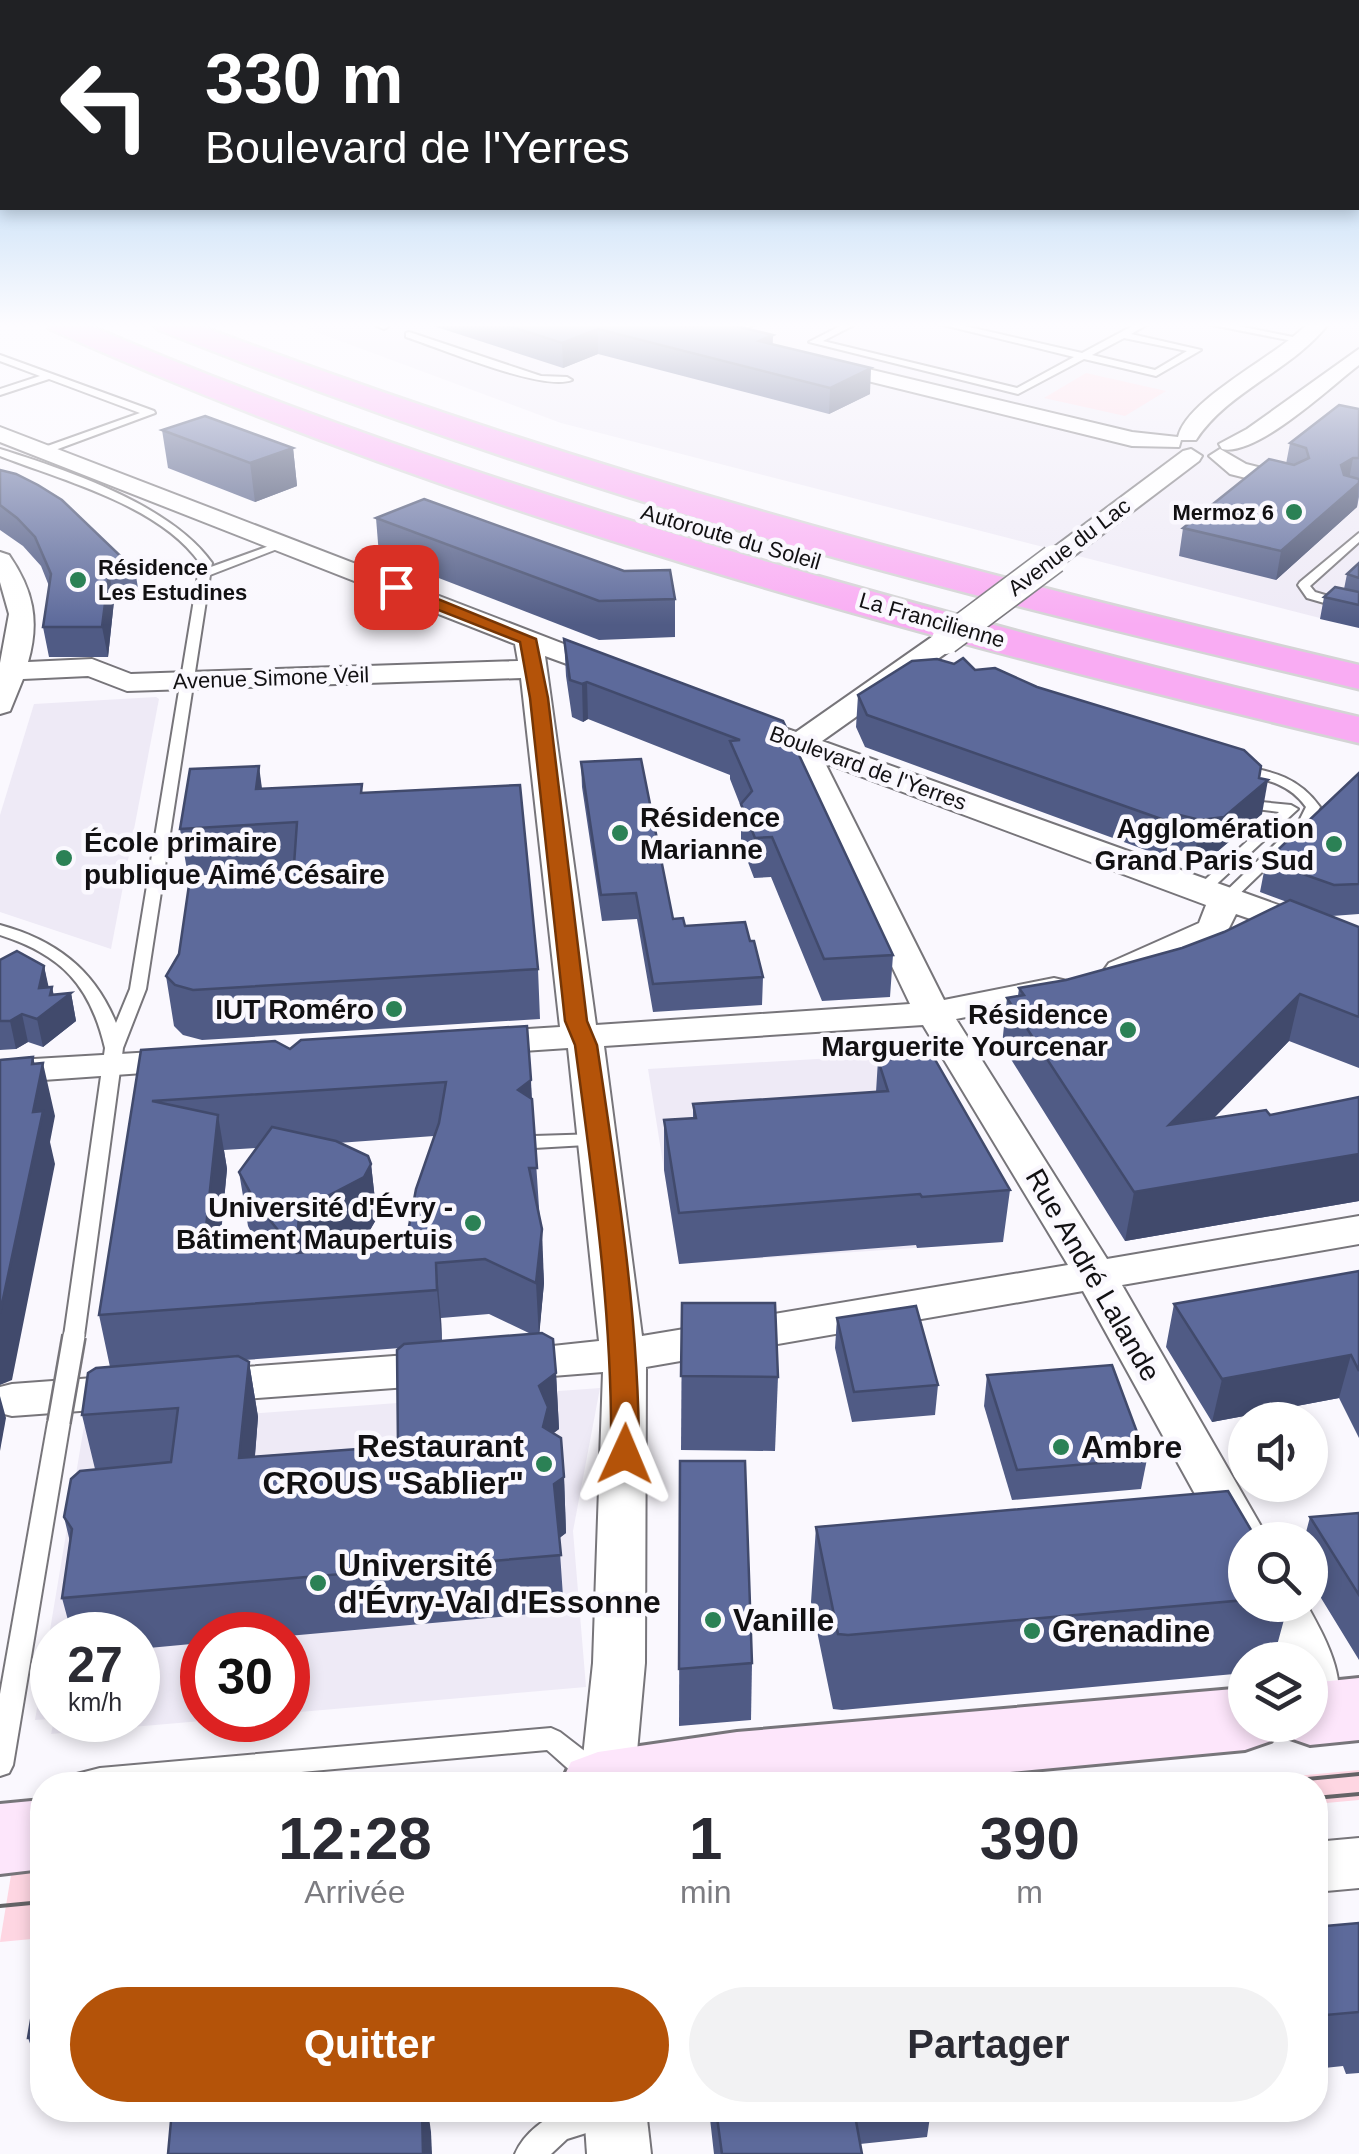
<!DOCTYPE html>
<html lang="fr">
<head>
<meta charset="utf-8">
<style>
	:root { --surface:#fff; --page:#f2f2f3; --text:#2b2b33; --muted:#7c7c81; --accent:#b45309 }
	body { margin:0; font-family:Helvetica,sans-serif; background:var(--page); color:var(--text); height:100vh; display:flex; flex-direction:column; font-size:38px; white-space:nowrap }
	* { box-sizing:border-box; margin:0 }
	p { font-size:32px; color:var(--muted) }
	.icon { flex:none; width:55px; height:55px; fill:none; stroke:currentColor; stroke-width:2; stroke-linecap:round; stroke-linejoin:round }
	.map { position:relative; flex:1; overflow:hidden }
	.sheet { position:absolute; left:30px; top:1772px; width:1298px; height:350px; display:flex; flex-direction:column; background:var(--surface); border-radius:40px; box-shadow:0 5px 15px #0003 }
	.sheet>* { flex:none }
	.guide { position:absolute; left:0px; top:0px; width:1360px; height:210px; box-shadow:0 5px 15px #0003; background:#202124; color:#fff; overflow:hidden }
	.controls { position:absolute; left:1228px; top:1402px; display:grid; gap:20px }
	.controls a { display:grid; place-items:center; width:100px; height:100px; border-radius:50%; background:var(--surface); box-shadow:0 5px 15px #0003; font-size:50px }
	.speed { position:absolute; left:30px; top:1612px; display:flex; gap:20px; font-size:50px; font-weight:700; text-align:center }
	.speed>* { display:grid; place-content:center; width:130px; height:130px; border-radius:50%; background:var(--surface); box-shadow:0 5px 15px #0003; line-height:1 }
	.speed small { font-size:25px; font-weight:400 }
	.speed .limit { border:15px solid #d22; background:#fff; color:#111 }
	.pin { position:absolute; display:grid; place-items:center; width:85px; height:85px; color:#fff; margin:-42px; border-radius:20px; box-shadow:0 5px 15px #0006 }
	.me { position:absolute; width:110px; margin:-55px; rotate:1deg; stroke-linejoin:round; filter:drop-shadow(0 0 8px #0008) }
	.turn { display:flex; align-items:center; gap:35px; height:210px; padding:0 40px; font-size:45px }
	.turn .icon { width:130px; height:130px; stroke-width:2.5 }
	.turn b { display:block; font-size:70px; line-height:85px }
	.eta { display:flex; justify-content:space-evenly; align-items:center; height:170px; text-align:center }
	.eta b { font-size:60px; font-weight:700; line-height:70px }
	.action { display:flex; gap:20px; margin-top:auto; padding:20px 40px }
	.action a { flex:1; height:115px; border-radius:60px; background:var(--accent); color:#fff; font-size:40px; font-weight:700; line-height:115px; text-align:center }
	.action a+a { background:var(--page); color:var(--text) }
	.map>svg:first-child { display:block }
</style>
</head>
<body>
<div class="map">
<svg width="1359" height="2154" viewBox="0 0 1359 2154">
	<rect width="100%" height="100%" fill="#faf8fe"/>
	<g fill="#eeeaf6">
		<path d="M292,323H1359V628L561,423Z"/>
		<path d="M156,697L159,699L111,949L0,912V815L34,704Z"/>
		<path d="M901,1054L1003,1242L679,1264L648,1069Z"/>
		<path d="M600,1388L573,1531L586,1687L288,1713V1635H202V1720H213L51,1734L54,1720H138V1635H52V1719L35,1720L84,1426Z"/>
	</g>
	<g fill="#fed6e2">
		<path d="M1086,373L1166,391L1125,416L1044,398Z"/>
		<path d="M1359,1770V1800L1315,1804V1785H1203Z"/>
		<path d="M42,1859V1938L0,1942L13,1863Z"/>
	</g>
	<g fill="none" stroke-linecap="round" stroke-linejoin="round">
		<defs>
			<g id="lane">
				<path d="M370,323H384L389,326L384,329Z"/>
				<path d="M745,323H758L727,337L719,335Z"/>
				<path d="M846,323H858L823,341L1017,388L1074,357L935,323H952L1082,353L1138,323H1150L1131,334L1201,350L1156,376L1084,359L1018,394L809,342ZM1124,338L1187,351L1155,370L1092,355Z"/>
				<path d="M1202,323H1223L1308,340L1303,343Z"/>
				<path d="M409,332L541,376L567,377L572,380C543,392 440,348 406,337V333Z"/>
				<path d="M0,355L154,411L155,413L47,453H39V449L140,413L49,379L0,395V389L40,376L0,361Z"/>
				<path d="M0,449C67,470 171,505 212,563L211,567L280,542L290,544L210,575L146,989L123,1048L84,1336L81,1341H67L64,1336L105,1048C90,985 62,955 0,935V925C55,940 94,969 116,1023L130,989L200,563C159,505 64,481 0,456Z"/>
				<path d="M1359,533V542L1310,586L1315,592L1359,605V613L1307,598L1298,585L1300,582Z"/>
				<path d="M1240,766C1273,771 1300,778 1320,807L1310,826L1230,903L1225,905L1217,900L1220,897L1299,821L1306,807C1288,782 1263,779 1235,773V767Z"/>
				<path d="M1261,802L1291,805L1298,809L1207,893H1197L1194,890L1197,887L1279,812L1256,809V803Z"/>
				<path d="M598,1134L604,1136L607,1140L604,1144L534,1148L525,1142L534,1136Z"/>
				<path d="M59,1414L67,1416L70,1422L13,1765L9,1773L0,1776V1694L48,1422L51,1416Z"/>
				<path d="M551,1728L560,1732L604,1766L608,1774L604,1782C584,1789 562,1762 547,1750L156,1785H61L65,1777L100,1768Z"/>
				<path d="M568,2110H618L619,2114L615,2124L567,2139L551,2154H515C524,2133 546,2116 568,2110Z"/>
			</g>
			<g id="street">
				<path d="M1308,323H1329C1292,371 1229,390 1196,440H1181L1179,447L1132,446L815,368L812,364L822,358L1132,432L1178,437C1187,398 1278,356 1308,323Z"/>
				<path d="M1359,349V365C1331,386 1257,457 1222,449L1219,444L1247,429Z"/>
				<path d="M0,427L621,666L625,672L611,680L545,656L596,1025L910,1004L788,749L737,730L732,724L737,718L747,715L796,732L936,634H956L960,640L956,646L822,741L1359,934V957L1236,914L1225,936L1133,977L1121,980L1109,977L1104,970L1109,963L1199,923L1206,905L825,763L944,1000L1054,978L1067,981L1072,989L1067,997L956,1019L1107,1259L1359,1216V1244L1122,1285L1269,1540H1245V1560L1228,1554L1083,1291L646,1367L645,1663L634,1785H580L593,1663L603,1372L503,1380L487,1375L481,1364L487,1353L599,1341L568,1048L477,1054L464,1051L459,1043L464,1035L477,1032L560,1027L521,678L127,691L88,676L23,679L10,711L0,714V663L9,614L0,582V552L9,555C33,590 40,620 28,662L92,659L131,674L518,661L515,644L0,442ZM923,1025L1068,1265L642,1336L604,1046Z"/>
				<path d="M1191,449L1202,456L1199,461L1063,564H1045L1041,559L1045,554L1183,451Z"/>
				<path d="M1220,449L1246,464L1298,477L1302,482L1290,489L1230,474L1209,456Z"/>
				<path d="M188,1050L201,1053L207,1061L201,1069L0,1083V1061Z"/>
				<path d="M449,1352L465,1357L471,1368L465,1379L449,1384L204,1402L188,1397L182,1386L188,1375L204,1370Z"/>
				<path d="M134,1375L150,1380L156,1391L150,1402L134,1407L12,1416L0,1413V1387L12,1384Z"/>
				<path d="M1256,1605H1307C1328,1643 1352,1686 1331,1729L1312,1735L1293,1729L1292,1725H1310V1660H1282Z"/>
				<path d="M1359,1838V1888L1315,1892V1842Z"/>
				<path d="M584,2110H646L651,2154H587Z"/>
			</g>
			<g id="secondary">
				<path d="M1359,1678V1740L1310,1745L1284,1736L1279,1725L1271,1741L1245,1750L871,1785H560L571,1762L598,1752L737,1732L1245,1688V1725H1310V1683Z"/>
				<path d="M42,1800V1869L0,1874V1804Z"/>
			</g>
			<g id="highway">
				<path d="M46,323H84C306,420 536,494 768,562C964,618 1160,671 1359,717V743C918,638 464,515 50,329Z"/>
				<path d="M153,323H193C573,469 963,572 1359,665V689C1102,628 843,566 591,485C444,438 300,386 157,329Z"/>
			</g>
		</defs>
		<use href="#lane" stroke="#77757a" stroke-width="4"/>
		<use href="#street" stroke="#77757a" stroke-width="4"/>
		<use href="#secondary" stroke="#77757a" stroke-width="6"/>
		<use href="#highway" stroke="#d4d4d5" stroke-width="5"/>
		<use href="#lane" fill="#fff" fill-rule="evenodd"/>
		<use href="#street" fill="#fff" fill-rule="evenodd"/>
		<use href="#secondary" fill="#fde6fb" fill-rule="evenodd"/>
		<use href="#highway" fill="#f9acf3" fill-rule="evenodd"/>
		<g stroke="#646366" stroke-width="4">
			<path d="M1245,1785L1359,1774"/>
			<path d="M1315,1798L1359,1794"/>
			<path d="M0,1906L42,1902"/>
		</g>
		<defs>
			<path id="lane-bridge" d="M59,1422L74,1336"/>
			<path id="street-bridge" d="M946,640L1054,559"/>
		</defs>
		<use href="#lane-bridge" stroke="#77757a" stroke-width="26" stroke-linecap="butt"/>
		<use href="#street-bridge" stroke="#77757a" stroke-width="31" stroke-linecap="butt"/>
		<use href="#lane-bridge" stroke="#fff" stroke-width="21"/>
		<use href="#street-bridge" stroke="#fff" stroke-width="28"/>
	</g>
	<g fill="#505b85" fill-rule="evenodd">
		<path d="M424,323H673L683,326L773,335L772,344L870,394L829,414L598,354L563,368Z"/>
		<path d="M1359,409V497L1357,507L1276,580L1179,556L1183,528L1286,464L1290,443Z"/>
		<path d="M162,430L293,448L297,486L255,502L168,468Z"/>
		<path d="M0,470L135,570L140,600L114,601L108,657H49L43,627L49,586L41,566L23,546L0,530Z"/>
		<path d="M376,518L675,599V637L599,640L379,555Z"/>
		<path d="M1359,563V628L1320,619L1324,597L1344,589L1347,574Z"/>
		<path d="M564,639L783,721L893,955L890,997L822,1001L771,877L754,878L741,844V807L730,779V775L588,719L583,722L572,717L566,676Z"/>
		<path d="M975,670L1259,778L1262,814L1218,851L1195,854L1170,848L1162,856L865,747L856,727L858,695Z"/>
		<path d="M581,762L673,919L685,926L750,941L763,977L762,1005L653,1012L637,919L602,921L582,787Z"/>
		<path d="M1359,773V914L1332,916L1359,927V1068L1289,1041L1214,1118L1270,1115L1359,1097V1201L1125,1241L1002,1045L1007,998L1018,996L1019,988L1066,980L1182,948L1224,932L1287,902L1260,892L1266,861Z"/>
		<path d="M262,789L362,793L538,969L540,1019L202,1040L183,1035L174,1026L166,976L293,879L294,870L188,876L180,829Z"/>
		<path d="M0,960L44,966L48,988L52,987L53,995L71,993L76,1021L43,1047L28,1042L16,1049L0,1050Z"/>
		<path d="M527,1026L544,1283L539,1334L556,1373L559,1429L553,1433L564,1477L566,1533L559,1538L564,1611L288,1636L202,1635V1643L138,1649V1635H72L62,1598L70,1542L64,1517L95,1469L82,1415L110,1367L99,1315L141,1050L290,1049ZM434,1136L407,1237L367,1248L334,1250L370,1230L377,1218L371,1164L338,1143ZM256,1148L239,1172L248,1226L256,1242L220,1245L227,1169L224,1150ZM489,1314L531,1334L442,1341L441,1318ZM400,1348L398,1446L255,1456L258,1417L249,1362L245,1360Z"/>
		<path d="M878,1060L1010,1190L1003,1242L917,1248L916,1245L679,1264L664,1170V1120L693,1118V1104L876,1092Z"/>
		<path d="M1359,1271V1438L1339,1398L1212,1422L1166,1347L1174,1304Z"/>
		<path d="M682,1303L778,1377L775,1451L681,1450Z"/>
		<path d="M837,1318L938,1385L935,1415L852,1422L835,1348Z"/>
		<path d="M987,1375L1147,1459L1141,1489L1012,1500L984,1406Z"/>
		<path d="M680,1461L752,1663L751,1720L679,1726Z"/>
		<path d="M1359,1513V1660L1310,1580V1540H1304L1310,1517Z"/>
		<path d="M816,1527L1245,1540V1605H1288L1273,1660H1245V1673L842,1710L833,1709L811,1602Z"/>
		<path d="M1359,1923V2073L1346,2074L1343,2066L1315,2069V1927Z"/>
		<path d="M42,1989V2048L32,2049L28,2038Z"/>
		<path d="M709,2110H931L927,2137L860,2144L862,2154H714Z"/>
	</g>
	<g fill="#414a6c">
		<path d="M598,329V354L563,368L562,343Z"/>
		<path d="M773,335L772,360L759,341Z"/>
		<path d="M871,368L870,394L829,414L830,388Z"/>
		<path d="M293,448L297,486L255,502L250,463Z"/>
		<path d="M1353,458L1348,485L1341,465Z"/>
		<path d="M1359,483L1357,507L1276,580L1281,551Z"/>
		<path d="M109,572L114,601L108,657L102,627Z"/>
		<path d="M587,682L588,719L583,722L582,684Z"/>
		<path d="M259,766L265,811L256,789Z"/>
		<path d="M1268,780L1262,814L1218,851L1195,854L1200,820Z"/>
		<path d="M1176,814L1170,848L1162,856L1167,821Z"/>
		<path d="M44,966L50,993V995L52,987L56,1005L71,993L76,1021L43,1047L37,1019L39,988Z"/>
		<path d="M1300,994L1289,1041L1160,1173L1169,1125Z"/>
		<path d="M22,1014L28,1042L16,1049L10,1021Z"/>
		<path d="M33,1057L39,1082L43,1063L55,1116L50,1142L55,1164L12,1380L0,1385V1313L33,1112L32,1064Z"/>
		<path d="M531,1080L533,1132L518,1090Z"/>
		<path d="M218,1115L227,1169L214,1300L204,1246Z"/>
		<path d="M1359,1154V1201L1125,1241L1134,1192Z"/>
		<path d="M371,1164L377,1218L370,1230L307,1265L297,1253L299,1211Z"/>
		<path d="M542,1229L544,1283L539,1338L536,1283Z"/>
		<path d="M436,1263L441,1318L442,1345L437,1290Z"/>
		<path d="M1351,1355L1339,1398L1212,1422L1222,1379Z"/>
		<path d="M249,1362L258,1417L250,1514L239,1458Z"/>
		<path d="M556,1373L559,1429L550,1436L546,1483L539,1386Z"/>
		<path d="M0,1396L6,1418L0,1451Z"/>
		<path d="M564,1477L566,1533L557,1540L554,1484Z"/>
		<path d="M422,2110H428L431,2132L432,2154H423Z"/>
	</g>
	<g fill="#5d6a9b" stroke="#414a6c" stroke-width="2.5" fill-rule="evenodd">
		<path d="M500,323H673L683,326H700L708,323H723L773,335L759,341L871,368L830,388L598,329L562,343Z"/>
		<path d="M1339,405L1359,409V458H1353L1341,465L1344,475L1359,479V483L1281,551L1183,528L1269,459L1294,465L1309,458L1306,448L1290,443Z"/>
		<path d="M205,416L293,448L250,463L162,430Z"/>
		<path d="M0,470L16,474L38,485L62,500L135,570L109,572L102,627H43L51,574L35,537L17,518L0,505Z"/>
		<path d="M424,499L624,571L670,570L675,599L599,601L376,518Z"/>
		<path d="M1359,563V578L1347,574Z"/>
		<path d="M1335,587L1359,592V605L1324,597Z"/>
		<path d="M564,639L783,721L893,955L824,959L772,837L755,838L741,804L752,791L730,741L740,740L587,682L582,684L570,680Z"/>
		<path d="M963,658L975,670L995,668L1037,687L1244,750L1261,766L1259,778L1268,780L1224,817L1200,820L1176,814L1167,821L867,715L858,695L912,661L937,659L954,664Z"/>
		<path d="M641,759L673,919L683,918L685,926L745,922L750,941H754L763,977L653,984L636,893L601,895L581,762Z"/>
		<path d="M259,766L256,789L362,784L361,793L520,785L538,969L193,990L175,985L166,976L179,954L189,885L293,879L297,822L180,829L190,769Z"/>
		<path d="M1359,773V884L1334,885L1266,861Z"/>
		<path d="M1290,900L1359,927V1017L1300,994L1169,1125L1266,1110L1270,1115L1359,1097V1154L1134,1192L1007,998L1024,995L1019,988L1066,980L1182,948L1224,932Z"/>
		<path d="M17,951L44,966L39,988L52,987L50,995L71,993L37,1019L22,1014L10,1021H0V960Z"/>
		<path d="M527,1026L531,1080L518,1090L532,1099L537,1168H529L542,1229L536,1283L485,1259L436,1263L437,1290L99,1315L141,1050L275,1041L290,1049L301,1040ZM446,1082L439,1123L416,1189L407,1237L367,1239V1248L297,1253L299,1211L364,1177L371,1164L368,1156L336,1141L272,1127L239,1172L256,1203L286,1240L204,1246L218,1115L152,1101Z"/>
		<path d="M933,1056L1010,1190L922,1197L920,1194L679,1213L664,1120L696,1118L693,1104L888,1091L878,1060Z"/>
		<path d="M33,1057L32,1064L43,1063L33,1112L43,1111L0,1313V1060Z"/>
		<path d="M1359,1271V1371L1351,1355L1222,1379L1174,1304Z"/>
		<path d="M682,1303H775L778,1377L681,1376Z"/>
		<path d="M916,1306L938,1385L854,1392L837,1318Z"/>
		<path d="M542,1333L553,1339L556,1373L539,1386L548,1407L543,1427L561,1438L564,1477L554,1484L561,1555L62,1598L72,1529L64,1517L71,1479L80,1471L171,1462L178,1408L82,1415L88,1373L96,1368L238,1356L249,1362L239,1458L398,1446L397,1350L404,1344Z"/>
		<path d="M1112,1365L1147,1459L1017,1470L987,1375Z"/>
		<path d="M680,1461H745L752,1663L679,1669Z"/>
		<path d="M1228,1491L1257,1540H1245V1600L848,1635L838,1634L816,1527Z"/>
		<path d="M1359,1513V1595L1310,1517Z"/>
		<path d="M1359,1923V2012L1315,2016V1927Z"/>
		<path d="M42,1989V2037L28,2038L36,1990Z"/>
		<path d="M172,2110H422L423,2154H168Z"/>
		<path d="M716,2110H854L862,2154H722Z"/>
	</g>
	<linearGradient id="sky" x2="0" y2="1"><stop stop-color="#89beed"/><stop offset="0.52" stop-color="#fdfcff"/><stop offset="1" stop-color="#fdfcff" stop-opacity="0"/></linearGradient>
	<rect width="1359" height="625" fill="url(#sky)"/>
	<path fill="#b45309" stroke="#753606" stroke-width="2.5" d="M390,584H401L536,639L548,698L587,1021L597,1045C617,1181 639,1317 639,1454L635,1462L625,1465L615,1462L611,1454C613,1317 593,1181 575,1045L565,1021L530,698L520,642L390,591Z"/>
	<g fill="#2b8155" stroke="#faf8fe" stroke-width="4">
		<circle cx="1294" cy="512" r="10"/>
		<circle cx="78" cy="580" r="10"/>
		<circle cx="620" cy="833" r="10"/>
		<circle cx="1334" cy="844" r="10"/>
		<circle cx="64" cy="858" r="10"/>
		<circle cx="394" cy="1009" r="10"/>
		<circle cx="1128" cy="1030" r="10"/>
		<circle cx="473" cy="1223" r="10"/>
		<circle cx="1061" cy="1447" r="10"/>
		<circle cx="544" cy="1464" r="10"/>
		<circle cx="318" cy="1583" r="10"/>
		<circle cx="713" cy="1620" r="10"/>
		<circle cx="1032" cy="1631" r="10"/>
	</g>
	<g text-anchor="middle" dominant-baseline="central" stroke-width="9" stroke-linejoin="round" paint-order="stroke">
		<g font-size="22" font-weight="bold" fill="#121113" stroke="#faf8fe" text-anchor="end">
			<text x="1274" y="512">Mermoz 6</text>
			<text x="98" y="567" text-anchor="start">Résidence<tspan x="98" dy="25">Les Estudines</tspan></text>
		</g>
		<g font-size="22" fill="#121113" stroke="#faf8fe">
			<text transform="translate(731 537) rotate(16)">Autoroute du Soleil</text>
			<text transform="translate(1069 547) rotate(-37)">Avenue du Lac</text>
			<text transform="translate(932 620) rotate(16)">La Francilienne</text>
			<text transform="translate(271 678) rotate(-2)">Avenue Simone Veil</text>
			<text transform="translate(868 768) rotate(20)">Boulevard de l'Yerres</text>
		</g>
		<g font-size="28" font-weight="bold" fill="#121113" stroke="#faf8fe" text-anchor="end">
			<text x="640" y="817" text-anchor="start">Résidence<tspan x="640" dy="32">Marianne</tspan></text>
			<text x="1314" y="828">Agglomération<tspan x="1314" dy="32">Grand Paris Sud</tspan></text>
			<text x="84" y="842" text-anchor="start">École primaire<tspan x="84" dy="32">publique Aimé Césaire</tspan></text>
			<text x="374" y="1009">IUT Roméro</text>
			<text x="1108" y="1014">Résidence<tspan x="1108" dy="32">Marguerite Yourcenar</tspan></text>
			<text x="453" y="1207">Université d'Évry -<tspan x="453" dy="32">Bâtiment Maupertuis</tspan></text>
		</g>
		<g font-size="28" fill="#121113" stroke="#faf8fe">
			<text transform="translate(1093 1275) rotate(60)">Rue André Lalande</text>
		</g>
		<g font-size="32" font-weight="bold" fill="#121113" stroke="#faf8fe" text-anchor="start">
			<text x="524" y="1446" text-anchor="end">Restaurant<tspan x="524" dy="37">CROUS "Sablier"</tspan></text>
			<text x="1081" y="1447">Ambre</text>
			<text x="338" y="1565">Université<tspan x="338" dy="37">d'Évry-Val d'Essonne</tspan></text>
			<text x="733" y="1620">Vanille</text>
			<text x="1052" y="1631">Grenadine</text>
		</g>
	</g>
</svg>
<div class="controls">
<a><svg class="icon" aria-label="sound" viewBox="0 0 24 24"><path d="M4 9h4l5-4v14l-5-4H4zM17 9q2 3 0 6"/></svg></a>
<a><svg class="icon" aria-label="search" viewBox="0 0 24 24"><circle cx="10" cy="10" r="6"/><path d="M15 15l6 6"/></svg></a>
<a><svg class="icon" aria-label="layers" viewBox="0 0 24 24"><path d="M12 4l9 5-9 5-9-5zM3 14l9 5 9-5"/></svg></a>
</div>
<div class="speed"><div>27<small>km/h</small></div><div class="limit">30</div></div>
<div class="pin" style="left:396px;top:587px;background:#d93025"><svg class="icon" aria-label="arrive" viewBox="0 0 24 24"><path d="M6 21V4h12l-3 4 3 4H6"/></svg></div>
<svg class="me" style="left:625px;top:1454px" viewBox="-20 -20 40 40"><path d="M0-17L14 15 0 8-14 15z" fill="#b45309" stroke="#fff" stroke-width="4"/></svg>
<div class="guide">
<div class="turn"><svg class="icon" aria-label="left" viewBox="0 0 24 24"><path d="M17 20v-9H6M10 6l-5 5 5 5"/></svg><div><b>330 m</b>Boulevard de l'Yerres</div></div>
</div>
<section class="sheet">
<div class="eta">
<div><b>12:28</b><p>Arrivée</p></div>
<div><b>1</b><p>min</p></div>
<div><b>390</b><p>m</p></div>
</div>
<div class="action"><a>Quitter</a><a>Partager</a></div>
</section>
</div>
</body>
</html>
